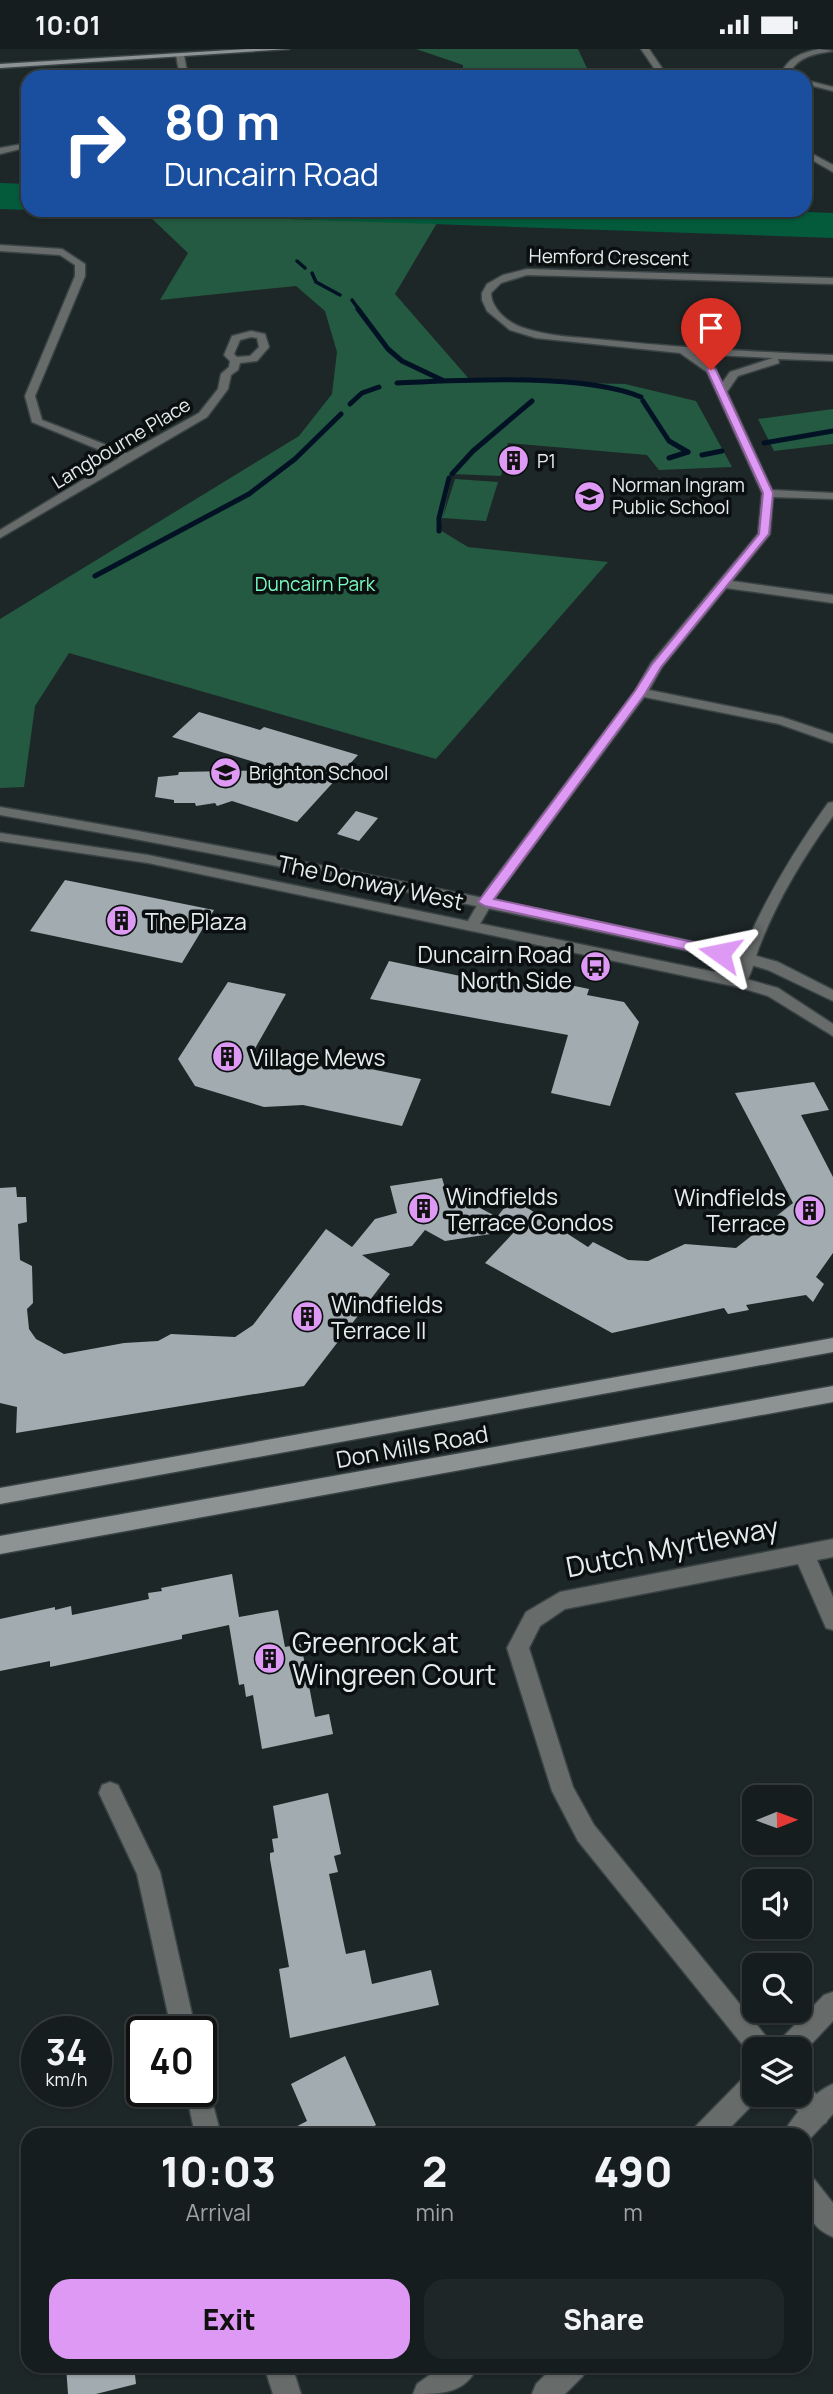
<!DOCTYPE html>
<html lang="en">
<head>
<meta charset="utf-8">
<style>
	:root { --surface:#161d1e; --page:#1f2627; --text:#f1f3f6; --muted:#9ea2a4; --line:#353b3c; --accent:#dd99f3 }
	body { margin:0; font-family:Manrope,sans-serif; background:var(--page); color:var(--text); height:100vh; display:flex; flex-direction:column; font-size:26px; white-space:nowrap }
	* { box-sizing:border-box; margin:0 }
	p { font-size:23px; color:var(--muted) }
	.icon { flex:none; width:38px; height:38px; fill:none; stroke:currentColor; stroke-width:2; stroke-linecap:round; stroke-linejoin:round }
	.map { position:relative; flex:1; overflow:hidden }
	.sheet { position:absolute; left:21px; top:2079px; width:791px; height:245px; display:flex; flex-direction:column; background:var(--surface); border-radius:21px; box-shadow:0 2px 5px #0004,0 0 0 2px var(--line) }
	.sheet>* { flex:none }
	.banner { position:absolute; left:21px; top:21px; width:791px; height:147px; border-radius:21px; box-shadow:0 2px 5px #0004,0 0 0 2px var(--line); background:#1a4fa0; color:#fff; overflow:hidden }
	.needle { width:46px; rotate:89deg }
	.controls { position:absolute; left:742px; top:1736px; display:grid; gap:14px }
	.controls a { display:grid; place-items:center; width:70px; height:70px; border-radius:14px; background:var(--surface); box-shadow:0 2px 5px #0004,0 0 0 2px var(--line); font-size:35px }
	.speed { position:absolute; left:21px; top:1967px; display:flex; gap:14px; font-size:35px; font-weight:700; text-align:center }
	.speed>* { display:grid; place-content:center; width:91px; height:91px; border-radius:50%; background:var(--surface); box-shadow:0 2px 5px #0004,0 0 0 2px var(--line); line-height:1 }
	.speed small { font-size:18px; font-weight:400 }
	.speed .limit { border:4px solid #111; border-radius:10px; background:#fff; color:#111 }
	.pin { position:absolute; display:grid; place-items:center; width:60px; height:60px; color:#fff; margin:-72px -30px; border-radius:50% 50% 50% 0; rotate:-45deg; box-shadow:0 0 7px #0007 }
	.pin .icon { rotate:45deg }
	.me { position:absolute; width:77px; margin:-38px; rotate:282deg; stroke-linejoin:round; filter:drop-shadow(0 0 5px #0008) }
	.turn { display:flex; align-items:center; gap:24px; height:147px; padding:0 28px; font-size:32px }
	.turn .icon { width:91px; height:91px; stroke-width:2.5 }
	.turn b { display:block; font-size:49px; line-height:60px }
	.eta { display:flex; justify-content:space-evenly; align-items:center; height:119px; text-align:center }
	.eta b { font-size:42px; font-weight:800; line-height:49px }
	.primary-button { display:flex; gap:14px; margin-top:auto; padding:14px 28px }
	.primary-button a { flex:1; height:80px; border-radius:21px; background:var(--accent); color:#111; font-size:28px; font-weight:800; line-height:80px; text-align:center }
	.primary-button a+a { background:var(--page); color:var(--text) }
	.status { display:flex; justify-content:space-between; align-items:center; height:49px; padding:0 35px; background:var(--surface); direction:ltr }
	.status svg { height:19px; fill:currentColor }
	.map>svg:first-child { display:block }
</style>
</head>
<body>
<div class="status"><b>10:01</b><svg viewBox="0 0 49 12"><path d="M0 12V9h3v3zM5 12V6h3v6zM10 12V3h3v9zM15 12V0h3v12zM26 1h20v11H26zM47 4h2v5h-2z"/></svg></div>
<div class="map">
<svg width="833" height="2345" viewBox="0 0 833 2345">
	<rect width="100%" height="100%" fill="#1e2728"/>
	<g fill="#235a41">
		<path d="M416,0H578L591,28H463V16Z"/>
		<path d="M148,166L437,174L395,245L470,331L625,335L696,352L732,418L659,421L647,406L508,394L501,427L452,425L443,468L455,430L498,433L486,472L442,469L440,481L468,498L608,513L436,710L69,604L35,657L24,738L0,739V570L299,387L332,345L337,303L325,262L296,237L160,251L188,204Z"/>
		<path d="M833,360V395L774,402L758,370Z"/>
	</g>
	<path fill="#035b3c" d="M0,134L28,135V161H752L833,164V189L0,160Z"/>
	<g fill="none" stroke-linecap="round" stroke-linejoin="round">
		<g stroke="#021224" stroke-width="3.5">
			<path d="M297,212L305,219"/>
			<path d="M312,224L316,233L340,246"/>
			<path d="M352,251L360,262"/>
		</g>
		<g stroke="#021224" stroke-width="5">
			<path d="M358,260L388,300L402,312L442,331"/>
			<path d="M397,334C462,331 583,324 641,348"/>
			<path d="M643,352L669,392L688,403"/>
			<path d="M350,355L362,344L379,338"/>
			<path d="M764,394L833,382"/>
			<path d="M702,406L722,402"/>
			<path d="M669,409L688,403"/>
			<path d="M452,425L473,402L532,352"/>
			<path d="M439,482V469L449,429"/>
			<path d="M95,527L249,445L295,410L341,365"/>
		</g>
	</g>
	<g fill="#a1abb0">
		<path d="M199,663L260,681L264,678L358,706L297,773L232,752L217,757L215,754L196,757L195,754H174V751L155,748L158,728L178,726L179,723L281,721L172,688Z"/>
		<path d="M356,762L378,769L359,792L337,785Z"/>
		<path d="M65,831L214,861L182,914L30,882Z"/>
		<path d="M389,912L503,936L507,931L543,938L546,931L589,940L587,946L624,953L639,973L610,1057L551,1044L568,986L370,950Z"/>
		<path d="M228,933L286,945L253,1003L333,1020L335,1013L421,1030L402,1077L303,1056L264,1058L195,1037L178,1010Z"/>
		<path d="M814,1033L829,1061L801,1066L833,1128V1204L816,1228L824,1235L813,1253L806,1246L746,1256L749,1261L728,1265L724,1259L612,1284L485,1214L516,1181L445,1192L425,1181L412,1197L362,1206L390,1225L304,1337L16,1384L17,1358L0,1354V1139L16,1138L17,1148H26L27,1173L18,1175L20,1211L32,1217L33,1254L27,1260L29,1280L36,1290L64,1305L124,1294L158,1292L171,1285L235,1288L253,1276L326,1180L352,1198L375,1170L397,1164L390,1137L442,1129L450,1156L467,1152L497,1168L512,1149L588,1198L593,1193L628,1211L648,1212L685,1195L736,1199L793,1154L735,1044Z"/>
		<path d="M232,1525L239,1568L278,1561L285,1598L301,1595L315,1668L329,1665L333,1685L262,1700L253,1646L246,1648L244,1635L239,1636L229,1576L182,1586V1590L50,1618V1612L0,1622V1570L55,1558V1561L71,1557L72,1566L149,1550L148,1544L162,1542L161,1539Z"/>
		<path d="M328,1744L341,1805L334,1807L338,1823L329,1825L346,1905L365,1901L372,1935L431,1921L439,1956L290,1989L279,1920L289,1918L270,1810V1804L274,1803L272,1790L278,1789L273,1757Z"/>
		<path d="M345,2007L376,2076L371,2079L374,2086H280L307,2072L291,2035Z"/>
		<path d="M66,2317H134L136,2335L96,2345H68Z"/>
	</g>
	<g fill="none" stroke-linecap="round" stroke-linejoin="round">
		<defs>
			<g id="minor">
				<path d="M641,0H649L666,25L722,28H660Z"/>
				<path d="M819,0L833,2C814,5 795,8 788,28H780C786,9 801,4 819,0Z"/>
				<path d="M180,4L184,6L188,28H180L176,6Z"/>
				<path d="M805,31L833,38V42L805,35Z"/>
				<path d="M28,94V98L0,105V99Z"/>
				<path d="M805,101L833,116V123L805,107Z"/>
				<path d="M0,196L62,200L85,215V227L35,347L42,371L127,404L199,364L218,340L221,325L229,318L230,312L224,306L232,287L251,282L265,285L269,298L257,312L240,314L238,321L231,326L228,340L207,368L0,489V481L119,409L32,373L25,347L75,227V216L60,206L0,202ZM251,288L257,289L259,298L250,307L237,308L234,305L240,291Z"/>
				<path d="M527,220L833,229V235L527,226L501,234L491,244C491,259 507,273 521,278C548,288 579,288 606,291C682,299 757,303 833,306V312L778,310L779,314L738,327L727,343L772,441L833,444V450L773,448L770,485L732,532L833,546V554L726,539L662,618L649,641L782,668L833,685V694L779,675L644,648L497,846L477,880L472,882L465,877L486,841L635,642L651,614L758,485L762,444L707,323L680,304L536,289L510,281L487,262L482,251V244L487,235L503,226ZM694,305L773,309L730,323L722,334L715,319Z"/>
				<path d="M833,753V767C804,807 778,850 760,896C755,907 751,935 739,938L734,937L731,933C754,868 788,810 828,754Z"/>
				<path d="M833,1490V1508L817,1511L833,1548V1581L826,1579L798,1515L565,1560L540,1577L529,1599L573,1738L594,1776L769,1991L772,2000H754V2010L578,1792L552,1742L507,1599L526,1563L560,1543Z"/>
				<path d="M110,1733L118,1736L160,1823L196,1983H172L137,1825L99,1744L102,1736Z"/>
				<path d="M201,2031L207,2033L221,2086H195L186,2042H201Z"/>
				<path d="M800,2034C813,2039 824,2052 830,2065L826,2074L817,2078C804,2072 793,2059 788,2046H800Z"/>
				<path d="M805,2126L814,2130L833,2154V2188C804,2176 805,2153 805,2126Z"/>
				<path d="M264,2317H292L301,2345H273Z"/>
			</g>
			<g id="tertiary">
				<path d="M0,758C250,800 498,851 746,904L778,913L833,941V952L768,921L744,914C497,860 249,809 0,766Z"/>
				<path d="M0,784L148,806L739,928L778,939L833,975V987L768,947L738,938L148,814L0,792Z"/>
				<path d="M833,1943V1972L800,2007V2000H777L780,1991L824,1946Z"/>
				<path d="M754,2024V2046H762L723,2086H692L696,2077L745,2027Z"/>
				<path d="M833,2035V2065L805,2095V2086H783C791,2068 815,2042 833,2035Z"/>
				<path d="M442,2317H478C465,2345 441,2345 413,2345L417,2335Z"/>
				<path d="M554,2317H587L583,2327L565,2345H532L536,2335Z"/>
			</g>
			<g id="secondary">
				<path d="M247,0H289L0,19V15Z"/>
				<path d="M833,1289V1303L0,1455V1439Z"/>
				<path d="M833,1337V1353L0,1505V1487Z"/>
			</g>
		</defs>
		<use href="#minor" stroke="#3a4344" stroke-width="3"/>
		<use href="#tertiary" stroke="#3a4344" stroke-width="3"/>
		<use href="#secondary" stroke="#3a4344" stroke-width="3"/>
		<use href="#minor" fill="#676b6a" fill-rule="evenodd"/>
		<use href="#tertiary" fill="#676b6a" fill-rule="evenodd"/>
		<use href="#secondary" fill="#8c9392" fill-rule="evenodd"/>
	</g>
	<path fill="#dd99f3" stroke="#90639e" stroke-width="2" d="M711,318L716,321L773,444L769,485L661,618L645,645L494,850L725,900L727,904L720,908L485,857L478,853L635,642L652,615L759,485L763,444L707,321Z"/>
	<defs>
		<symbol id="building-disc" viewBox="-11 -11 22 22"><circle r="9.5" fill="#dd99f3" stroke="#0b0f10"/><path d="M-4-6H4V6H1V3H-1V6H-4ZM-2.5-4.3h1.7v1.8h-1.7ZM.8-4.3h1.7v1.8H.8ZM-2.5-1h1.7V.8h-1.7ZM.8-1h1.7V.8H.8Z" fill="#111"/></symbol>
		<symbol id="school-disc" viewBox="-11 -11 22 22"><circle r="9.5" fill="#dd99f3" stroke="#0b0f10"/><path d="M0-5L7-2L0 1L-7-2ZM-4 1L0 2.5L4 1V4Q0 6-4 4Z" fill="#111"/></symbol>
		<symbol id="bus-disc" viewBox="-11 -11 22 22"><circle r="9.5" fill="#dd99f3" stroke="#0b0f10"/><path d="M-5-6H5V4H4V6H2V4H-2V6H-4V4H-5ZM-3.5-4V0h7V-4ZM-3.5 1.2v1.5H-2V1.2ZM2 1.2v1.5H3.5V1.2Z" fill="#111"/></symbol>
	</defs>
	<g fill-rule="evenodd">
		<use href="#building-disc" x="496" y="394" width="35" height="35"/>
		<use href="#school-disc" x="572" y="430" width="35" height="35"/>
		<use href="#school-disc" x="208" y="706" width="35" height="35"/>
		<use href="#building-disc" x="104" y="854" width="35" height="35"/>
		<use href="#bus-disc" x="578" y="900" width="35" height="35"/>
		<use href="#building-disc" x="210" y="990" width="35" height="35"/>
		<use href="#building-disc" x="406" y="1142" width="35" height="35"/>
		<use href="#building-disc" x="792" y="1144" width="35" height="35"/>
		<use href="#building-disc" x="290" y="1250" width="35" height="35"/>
		<use href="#building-disc" x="252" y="1592" width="35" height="35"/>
	</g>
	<g text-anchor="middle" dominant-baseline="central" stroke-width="7" stroke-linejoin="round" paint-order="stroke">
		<g font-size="19" fill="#e6eced" stroke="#0b0f10">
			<text transform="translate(609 208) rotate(1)">Hemford Crescent</text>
			<text transform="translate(121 394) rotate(-31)">Langbourne Place</text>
		</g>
		<g font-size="19" fill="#e6eced" stroke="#0b0f10" text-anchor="start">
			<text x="537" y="412">P1</text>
			<text x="612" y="436">Norman Ingram<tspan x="612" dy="22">Public School</tspan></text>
			<text x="249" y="724">Brighton School</text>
		</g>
		<g font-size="19" fill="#78fabe" stroke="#0b0f10">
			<text x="315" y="535">Duncairn Park</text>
		</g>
		<g font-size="23" fill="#e6eced" stroke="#0b0f10">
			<text transform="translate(371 833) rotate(12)">The Donway West</text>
			<text transform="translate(412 1397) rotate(-10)">Don Mills Road</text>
		</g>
		<g font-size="23" fill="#e6eced" stroke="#0b0f10" text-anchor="start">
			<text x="145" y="872">The Plaza</text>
			<text x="572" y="905" text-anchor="end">Duncairn Road<tspan x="572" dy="26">North Side</tspan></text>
			<text x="250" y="1008">Village Mews</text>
			<text x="446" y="1147">Windfields<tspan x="446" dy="26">Terrace Condos</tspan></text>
			<text x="786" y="1148" text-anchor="end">Windfields<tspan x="786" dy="26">Terrace</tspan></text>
			<text x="331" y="1255">Windfields<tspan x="331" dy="26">Terrace II</tspan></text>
		</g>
		<g font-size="28" fill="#e6eced" stroke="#0b0f10">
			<text transform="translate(672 1497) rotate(-11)">Dutch Myrtleway</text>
		</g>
		<g font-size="28" fill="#e6eced" stroke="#0b0f10" text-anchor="start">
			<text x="292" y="1593">Greenrock at<tspan x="292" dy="32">Wingreen Court</tspan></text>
		</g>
	</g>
</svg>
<div class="controls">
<a><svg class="needle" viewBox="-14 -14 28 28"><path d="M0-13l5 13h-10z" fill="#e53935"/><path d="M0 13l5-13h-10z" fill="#9ea2a4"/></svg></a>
<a><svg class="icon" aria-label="sound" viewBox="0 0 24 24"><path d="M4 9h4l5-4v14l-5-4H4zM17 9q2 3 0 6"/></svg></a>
<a><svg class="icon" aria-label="search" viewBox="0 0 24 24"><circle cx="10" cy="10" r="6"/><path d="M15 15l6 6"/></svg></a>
<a><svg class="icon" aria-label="layers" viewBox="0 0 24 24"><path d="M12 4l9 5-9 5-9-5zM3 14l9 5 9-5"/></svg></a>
</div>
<div class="speed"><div>34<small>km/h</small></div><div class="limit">40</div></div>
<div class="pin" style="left:711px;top:321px;background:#d93025"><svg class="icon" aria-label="arrive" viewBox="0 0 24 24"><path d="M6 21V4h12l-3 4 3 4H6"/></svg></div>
<svg class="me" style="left:720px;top:904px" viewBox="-20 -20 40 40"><path d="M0-17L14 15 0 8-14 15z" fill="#dd99f3" stroke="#fff" stroke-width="4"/></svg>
<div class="banner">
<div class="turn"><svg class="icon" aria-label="right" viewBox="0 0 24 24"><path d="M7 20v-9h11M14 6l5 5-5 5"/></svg><div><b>80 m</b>Duncairn Road</div></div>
</div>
<section class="sheet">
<div class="eta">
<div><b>10:03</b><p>Arrival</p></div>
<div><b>2</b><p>min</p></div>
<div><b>490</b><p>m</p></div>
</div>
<div class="primary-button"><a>Exit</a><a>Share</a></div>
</section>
</div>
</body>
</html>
